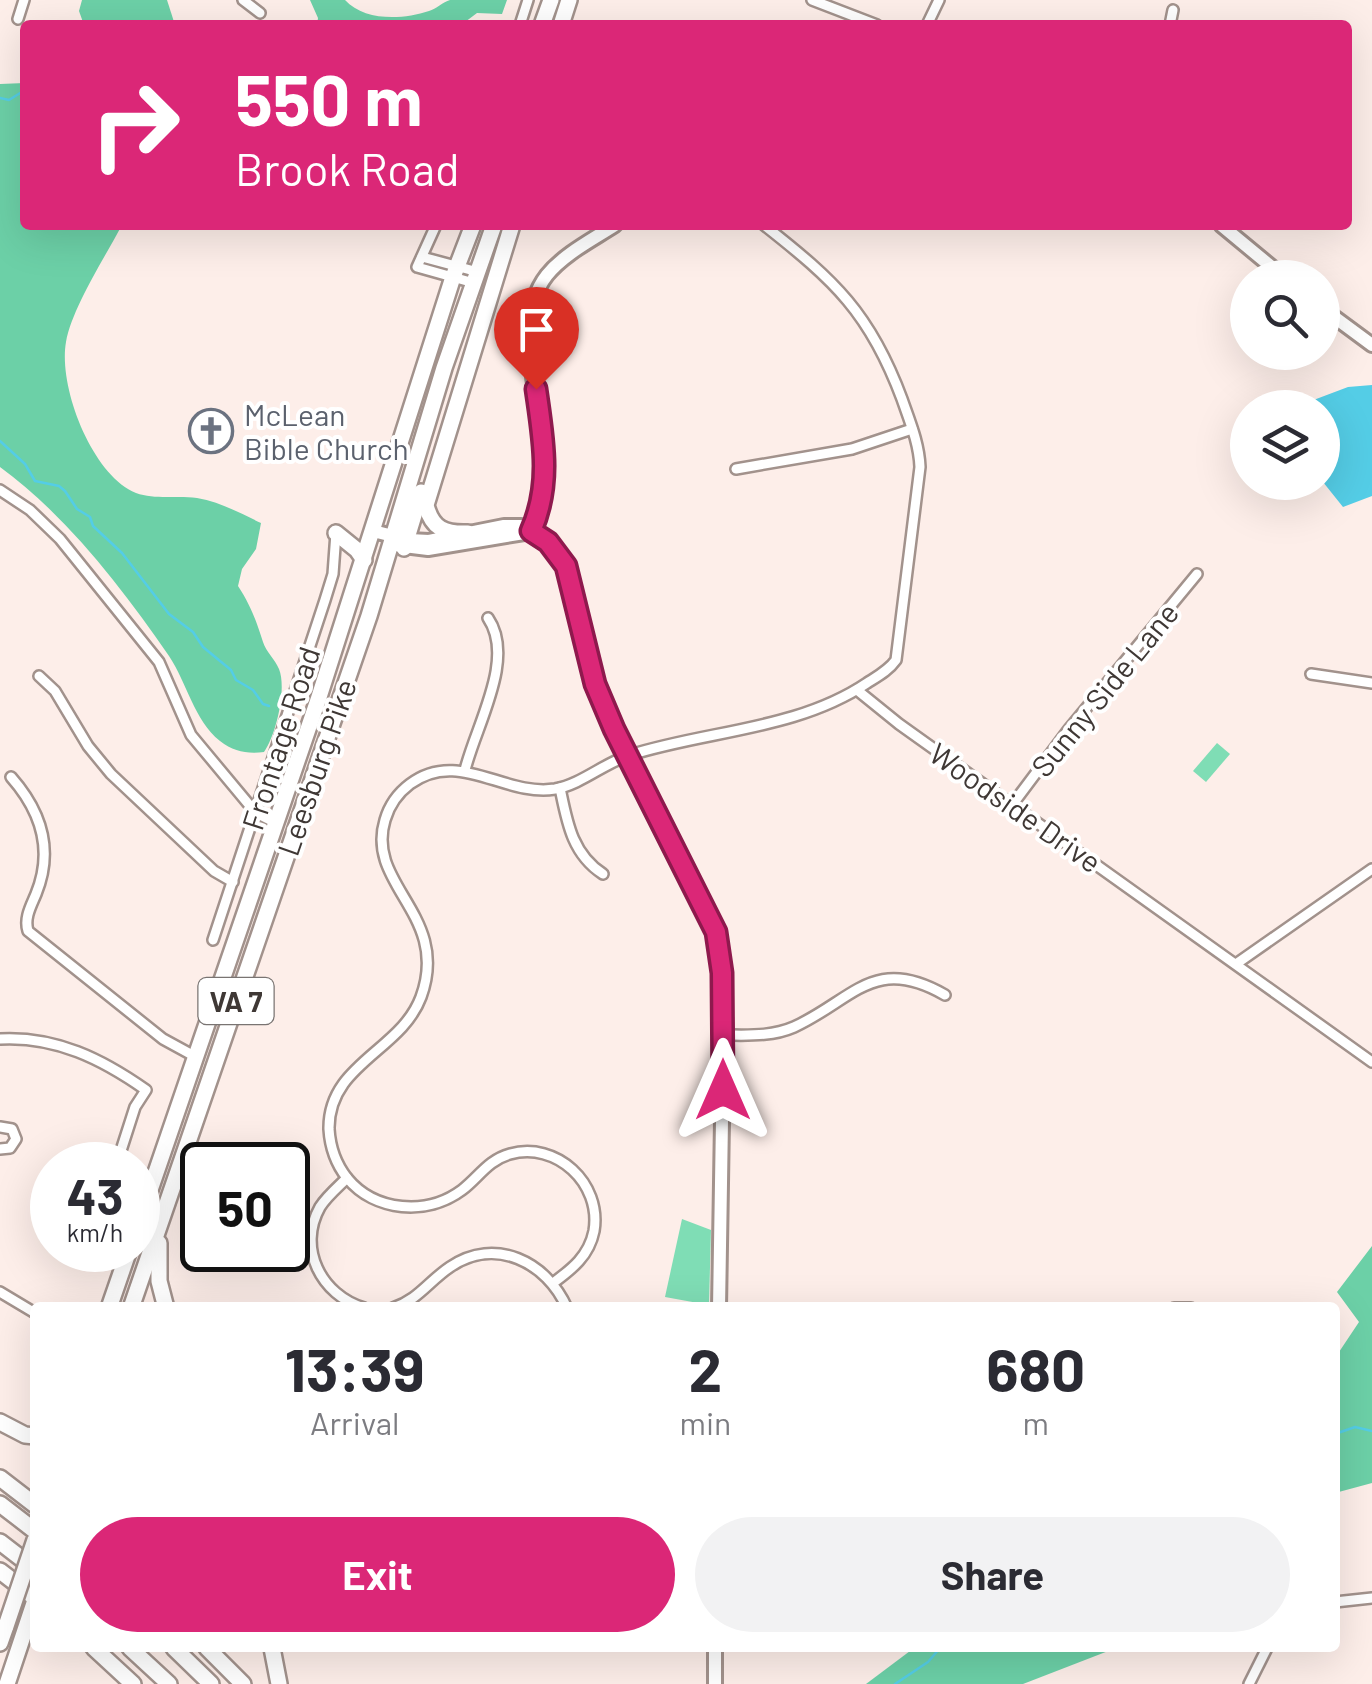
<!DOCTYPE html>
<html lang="en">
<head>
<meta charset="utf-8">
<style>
	:root { --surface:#fff; --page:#f2f2f3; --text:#2b2b33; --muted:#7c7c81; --accent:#db2777 }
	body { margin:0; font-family:Barlow,sans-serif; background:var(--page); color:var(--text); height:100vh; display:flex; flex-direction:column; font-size:38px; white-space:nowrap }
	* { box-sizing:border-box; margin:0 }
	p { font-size:32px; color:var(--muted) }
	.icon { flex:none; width:55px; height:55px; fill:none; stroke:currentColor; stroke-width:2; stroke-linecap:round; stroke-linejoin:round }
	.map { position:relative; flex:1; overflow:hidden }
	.panel { position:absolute; left:30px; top:1302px; width:1310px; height:350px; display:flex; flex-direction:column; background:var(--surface); border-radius:10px; box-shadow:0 10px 40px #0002 }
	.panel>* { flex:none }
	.banner { position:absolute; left:20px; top:20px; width:1332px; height:210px; border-radius:10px; box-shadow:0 10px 40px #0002; background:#db2777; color:#fff; overflow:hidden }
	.fabs { position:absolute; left:1230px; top:260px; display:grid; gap:20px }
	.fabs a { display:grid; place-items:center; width:110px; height:110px; border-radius:50%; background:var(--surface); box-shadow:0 10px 40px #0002; font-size:50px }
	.speed { position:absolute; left:30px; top:1142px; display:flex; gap:20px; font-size:50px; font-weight:700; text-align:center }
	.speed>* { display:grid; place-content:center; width:130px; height:130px; border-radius:50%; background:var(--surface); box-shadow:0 10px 40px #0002; line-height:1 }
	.speed small { font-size:25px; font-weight:400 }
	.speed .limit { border:5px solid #111; border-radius:15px; background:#fff; color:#111 }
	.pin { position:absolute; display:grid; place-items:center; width:85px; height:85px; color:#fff; margin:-102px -42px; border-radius:50% 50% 50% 0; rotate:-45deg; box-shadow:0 0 10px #0007 }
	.pin .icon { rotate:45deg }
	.me { position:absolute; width:110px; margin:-55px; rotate:0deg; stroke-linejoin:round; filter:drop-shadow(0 0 8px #0008) }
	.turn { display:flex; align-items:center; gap:35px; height:210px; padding:0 50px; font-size:45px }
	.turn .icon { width:130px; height:130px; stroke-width:2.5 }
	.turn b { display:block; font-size:70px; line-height:85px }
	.eta { display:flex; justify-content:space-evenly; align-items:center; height:170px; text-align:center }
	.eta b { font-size:60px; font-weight:700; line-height:70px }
	.button { display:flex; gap:20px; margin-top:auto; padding:20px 50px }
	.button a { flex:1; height:115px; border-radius:60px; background:var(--accent); color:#fff; font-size:40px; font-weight:700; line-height:115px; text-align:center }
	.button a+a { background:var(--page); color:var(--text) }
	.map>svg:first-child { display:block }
</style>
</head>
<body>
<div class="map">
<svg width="1372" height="1684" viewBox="0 0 1372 1684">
	<rect width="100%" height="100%" fill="#fdeee9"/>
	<g fill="#7fddb5">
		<path d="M1217,743L1230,754L1206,782L1193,771Z"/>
		<path d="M682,1219L711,1230L709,1305L665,1297Z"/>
	</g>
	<g fill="#6cd0a7">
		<path d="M82,0H167L175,25H84L79,11Z"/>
		<path d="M310,0H345C364,21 402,20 429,11C436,9 443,2 450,0C466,0 491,0 507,0L502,14L477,13L461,25H317L318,18Z"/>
		<path d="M25,83V225H122C105,257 72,308 66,342C58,387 92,475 136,493C155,500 178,495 197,498C220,502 240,513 261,523L256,549L242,569L238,586C251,606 256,620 263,642C266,652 275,659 279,669C287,689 276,735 264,752C248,754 234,752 220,741C194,720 187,683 169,656C122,588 67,516 0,467V84Z"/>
		<path d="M1372,1246V1483L1335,1493V1358L1359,1322L1337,1292Z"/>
		<path d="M914,1648H1116L1023,1684H866Z"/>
	</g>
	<path fill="#54cde6" d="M1372,385V496L1343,507L1323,482L1322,408L1295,407L1348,387Z"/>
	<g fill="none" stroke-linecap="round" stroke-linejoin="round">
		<g stroke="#54cde6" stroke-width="2.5">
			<path d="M0,98L9,100L25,90"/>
			<path d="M0,441L25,464L35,481L59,486L65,491L77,509L90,517L93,526L122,553L169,614L193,632L203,647L231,670L236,680L253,690L263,704L269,706"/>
			<path d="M1335,1434L1355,1427L1372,1431"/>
			<path d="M895,1684L928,1662L940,1648"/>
		</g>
		<defs>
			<g id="street">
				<path d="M243,0L260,13"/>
				<path d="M812,0L877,25"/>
				<path d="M18,19L24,0"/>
				<path d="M520,25L528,0"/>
				<path d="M927,25L939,0"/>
				<path d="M1170,25L1173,10"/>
				<path d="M436,225L417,267L474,283"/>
				<path d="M422,257L478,272"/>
				<path d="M736,469L852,449L912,429"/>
				<path d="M0,490L30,510L60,539L159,662L191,735L256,813L276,823"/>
				<path d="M1311,674L1372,683"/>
				<path d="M39,676L55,691L88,746L111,774L214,871L233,882"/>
				<path d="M857,690L899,724L1372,1062"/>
				<path d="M465,770C476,725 516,659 488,618"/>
				<path d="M11,777C41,811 54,850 36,894C31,906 24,918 28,931L163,1039L196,1057"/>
				<path d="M560,788C567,822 572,854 603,874"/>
				<path d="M1012,805L1069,729L1197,574"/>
				<path d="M213,940L325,600L333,574L336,533"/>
				<path d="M1236,964L1372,869"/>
				<path d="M723,1035C747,1035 771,1037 794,1027C853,1000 874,954 945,995"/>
				<path d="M0,1039C56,1036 102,1059 146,1090L135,1107L117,1163"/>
				<path d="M0,1127L12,1129L16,1139L10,1148L0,1149"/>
				<path d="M101,1165L110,1161L118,1165"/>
				<path d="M347,1178C338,1187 327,1196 320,1207C297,1248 321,1295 364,1308"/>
				<path d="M553,1283C572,1269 589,1256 594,1231C602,1183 556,1141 510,1154C488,1160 479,1177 462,1190C427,1216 375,1212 347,1178C336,1164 330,1146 329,1129C328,1064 401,1051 421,997C451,915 365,885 385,820C389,806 398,793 410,784C458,748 504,797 555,789C582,784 604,763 630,755C709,730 797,730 867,683C878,676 889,670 896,660L920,467C919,443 910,422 902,399C870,313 835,281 764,225"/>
				<path d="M0,1292L35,1313"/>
				<path d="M393,1308C418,1300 429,1281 450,1267C495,1236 547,1262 567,1308"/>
				<path d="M1174,1308H1191"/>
				<path d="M1335,1602L1372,1598"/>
				<path d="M1249,1684L1267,1648"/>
			</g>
			<g id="secondary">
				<path d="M1221,225L1285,278"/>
				<path d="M1322,308L1372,345"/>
				<path d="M373,531L409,540L429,541L504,526H521L548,542L567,566L595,684L646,795L711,918L719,947L723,1058L719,1308"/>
				<path d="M531,531C540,510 546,487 545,464C544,407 509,323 547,275C564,254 592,240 615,225"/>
				<path d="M396,545L428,549L524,533"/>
				<path d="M715,1684V1648"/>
			</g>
			<g id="highway">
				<path d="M542,25L551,0"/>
				<path d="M561,25L569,0"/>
				<path d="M336,533L357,550L364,560"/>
				<path d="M468,533C445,534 432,529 426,505L512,225"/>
				<path d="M404,548L421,492"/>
				<path d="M138,1225L319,697L453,277L473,225"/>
				<path d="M159,1243V1281L166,1308"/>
				<path d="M109,1308L129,1250"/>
				<path d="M131,1308L369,616L444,368L494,225"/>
				<path d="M0,1422L25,1435L35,1436"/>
				<path d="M0,1478L35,1505"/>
				<path d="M0,1504L35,1531"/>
				<path d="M0,1542L35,1569"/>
				<path d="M0,1571L35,1598"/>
				<path d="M0,1643L6,1626"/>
				<path d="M94,1648L133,1684"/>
				<path d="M130,1648L169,1684"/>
				<path d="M174,1648L211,1684"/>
				<path d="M207,1648L243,1684"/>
				<path d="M272,1648L279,1684"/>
				<path d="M7,1684L35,1600"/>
			</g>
		</defs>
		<use href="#street" stroke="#a2928c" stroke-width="14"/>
		<use href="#secondary" stroke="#a2928c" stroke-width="18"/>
		<use href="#highway" stroke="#a2928c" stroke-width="20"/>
		<use href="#street" stroke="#fff" stroke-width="9"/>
		<use href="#secondary" stroke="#fff" stroke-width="12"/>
		<use href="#highway" stroke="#fff" stroke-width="15"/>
		<defs>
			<path id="highway-bridge" d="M6,1626L35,1540"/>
		</defs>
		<use href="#highway-bridge" stroke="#a2928c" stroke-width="20" stroke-linecap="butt"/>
		<use href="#highway-bridge" stroke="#fff" stroke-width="15"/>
	</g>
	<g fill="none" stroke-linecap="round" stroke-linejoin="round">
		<defs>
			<path id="route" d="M536,389C543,438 552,484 531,531L548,542L566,566L595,684L614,729L716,932L722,973L723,1090"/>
		</defs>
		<use href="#route" stroke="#8e194d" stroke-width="25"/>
		<use href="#route" stroke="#db2777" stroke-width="18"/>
	</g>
	<defs>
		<symbol id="church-ring" viewBox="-11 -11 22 22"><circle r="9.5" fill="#fff" stroke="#6b7280" stroke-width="1.5"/><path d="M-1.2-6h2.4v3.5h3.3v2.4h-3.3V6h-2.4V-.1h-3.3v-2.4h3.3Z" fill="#6b7280"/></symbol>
	</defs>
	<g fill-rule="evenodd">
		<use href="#church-ring" x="186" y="406" width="50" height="50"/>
	</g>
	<g text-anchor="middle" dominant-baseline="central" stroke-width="8" stroke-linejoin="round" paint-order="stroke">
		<rect fill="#fff" stroke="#797472" stroke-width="2.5" x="198.5" y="978" width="75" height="46" rx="8"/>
		<g font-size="28" font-weight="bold" fill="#3f3835">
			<text x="236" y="1001">VA 7</text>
		</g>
		<g font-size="30" fill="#5b616d" stroke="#fff" text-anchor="start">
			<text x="244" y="414">McLean<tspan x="244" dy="34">Bible Church</tspan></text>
		</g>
		<g font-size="30" fill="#3f3835" stroke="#fff">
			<text transform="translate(1104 689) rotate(-51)">Sunny Side Lane</text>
			<text transform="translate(280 738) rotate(-72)">Frontage Road</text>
			<text transform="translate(316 767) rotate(-71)">Leesburg Pike</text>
			<text transform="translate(1016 807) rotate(35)">Woodside Drive</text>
		</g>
	</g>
</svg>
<div class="fabs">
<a><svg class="icon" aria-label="search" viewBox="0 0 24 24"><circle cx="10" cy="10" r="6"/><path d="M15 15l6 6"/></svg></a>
<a><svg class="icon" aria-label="layers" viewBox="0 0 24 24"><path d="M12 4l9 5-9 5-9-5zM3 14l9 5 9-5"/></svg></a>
</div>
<div class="speed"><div>43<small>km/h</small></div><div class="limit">50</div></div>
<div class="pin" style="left:536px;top:389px;background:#d93025"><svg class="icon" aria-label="arrive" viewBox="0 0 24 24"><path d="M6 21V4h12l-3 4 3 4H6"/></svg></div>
<svg class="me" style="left:723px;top:1090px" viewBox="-20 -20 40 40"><path d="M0-17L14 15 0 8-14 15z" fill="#db2777" stroke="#fff" stroke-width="4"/></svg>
<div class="banner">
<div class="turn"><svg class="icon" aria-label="right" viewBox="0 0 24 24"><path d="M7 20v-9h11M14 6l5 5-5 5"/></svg><div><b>550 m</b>Brook Road</div></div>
</div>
<section class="panel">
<div class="eta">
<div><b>13:39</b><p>Arrival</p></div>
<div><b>2</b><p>min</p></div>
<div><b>680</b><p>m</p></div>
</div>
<div class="button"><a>Exit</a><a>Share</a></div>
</section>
</div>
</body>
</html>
